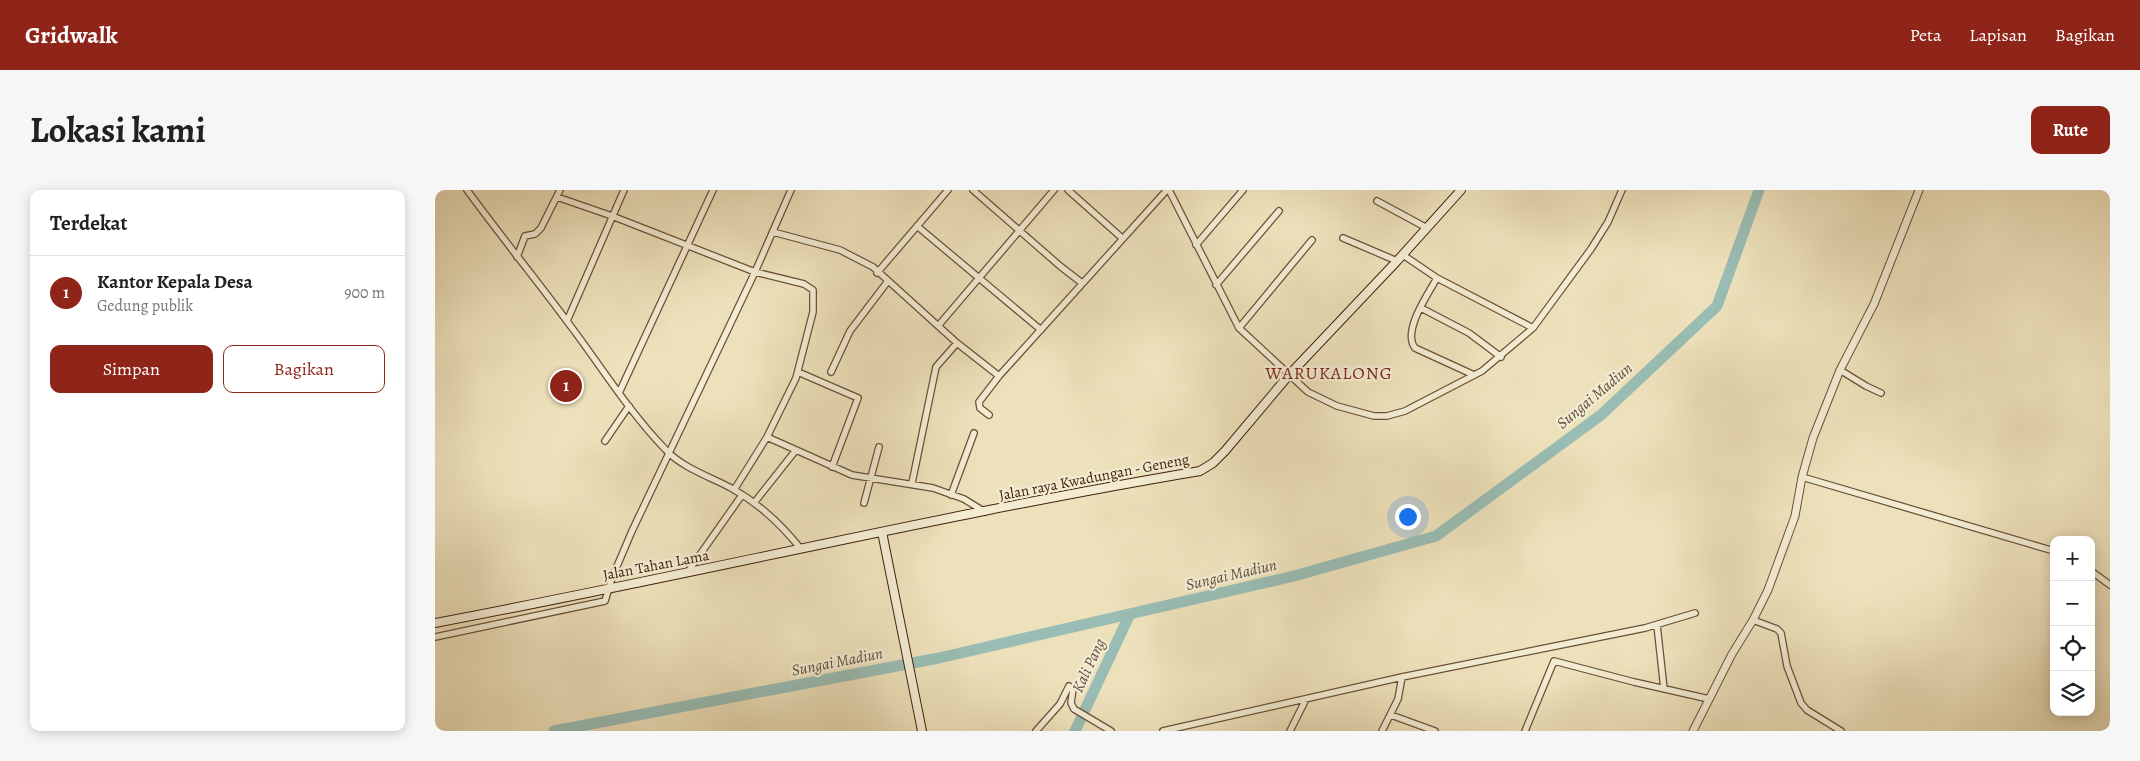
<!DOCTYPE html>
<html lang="id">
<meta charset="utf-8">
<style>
:root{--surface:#fff;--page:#f6f6f6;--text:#202124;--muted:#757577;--line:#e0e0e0;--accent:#8f2418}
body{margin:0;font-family:Alegreya,serif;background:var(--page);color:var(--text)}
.controls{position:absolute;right:15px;bottom:15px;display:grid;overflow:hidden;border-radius:10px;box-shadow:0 2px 12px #0003}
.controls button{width:45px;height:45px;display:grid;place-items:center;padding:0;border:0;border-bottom:1px solid var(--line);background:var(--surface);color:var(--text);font:25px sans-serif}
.you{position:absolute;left:972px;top:326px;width:18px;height:18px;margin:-12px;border:4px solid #fff;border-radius:50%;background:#1a73e8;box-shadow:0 0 0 8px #1a73e833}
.badge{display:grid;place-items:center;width:32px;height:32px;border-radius:50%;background:var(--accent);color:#fff;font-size:16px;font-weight:700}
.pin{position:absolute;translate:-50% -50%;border:2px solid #fff;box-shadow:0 1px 5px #0006}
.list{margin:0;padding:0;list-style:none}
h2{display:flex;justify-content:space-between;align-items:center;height:65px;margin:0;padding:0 20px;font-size:21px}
h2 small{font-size:16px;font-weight:400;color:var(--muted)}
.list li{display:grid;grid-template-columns:32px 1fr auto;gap:15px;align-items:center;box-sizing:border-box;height:75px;padding:0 20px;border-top:1px solid var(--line)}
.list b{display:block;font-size:19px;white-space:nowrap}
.list p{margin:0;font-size:16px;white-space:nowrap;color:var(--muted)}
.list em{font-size:16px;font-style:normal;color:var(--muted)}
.actions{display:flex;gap:10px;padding:15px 20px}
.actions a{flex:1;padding:11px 0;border:1px solid var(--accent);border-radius:10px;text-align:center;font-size:18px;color:var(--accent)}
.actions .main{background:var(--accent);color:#fff}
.icon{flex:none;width:28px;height:28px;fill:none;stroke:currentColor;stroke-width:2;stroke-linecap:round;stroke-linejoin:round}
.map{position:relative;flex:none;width:1675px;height:541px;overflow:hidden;border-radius:10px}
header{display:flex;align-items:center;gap:30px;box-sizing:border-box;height:70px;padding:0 25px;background:var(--accent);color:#fff}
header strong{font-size:24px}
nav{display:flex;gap:28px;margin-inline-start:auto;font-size:18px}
.intro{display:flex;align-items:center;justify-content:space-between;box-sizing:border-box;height:120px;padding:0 30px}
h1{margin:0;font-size:35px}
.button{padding:12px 22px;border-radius:10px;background:var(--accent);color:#fff;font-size:18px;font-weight:700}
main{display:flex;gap:30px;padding:0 30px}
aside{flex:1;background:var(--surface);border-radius:10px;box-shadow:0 2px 12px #0003}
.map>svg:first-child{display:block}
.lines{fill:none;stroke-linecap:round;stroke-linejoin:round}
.river{stroke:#99bdb4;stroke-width:11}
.minor-casing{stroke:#6b5038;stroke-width:8}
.tertiary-casing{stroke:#6b5038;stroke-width:9}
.secondary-casing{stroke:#40200c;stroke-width:10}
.minor{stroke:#f3ecd3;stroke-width:5.5}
.tertiary{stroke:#f3ecd3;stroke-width:7}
.secondary{stroke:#f3ecd3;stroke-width:8}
.labels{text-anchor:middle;stroke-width:4.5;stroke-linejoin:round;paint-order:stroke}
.street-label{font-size:15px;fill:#40200c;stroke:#f3ecd3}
.water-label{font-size:16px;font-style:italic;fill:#5b4f3e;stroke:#f3ecd3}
.quarter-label{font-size:18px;letter-spacing:1px;fill:#7a1f14;stroke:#f3ecd3}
</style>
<header>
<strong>Gridwalk</strong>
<nav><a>Peta</a><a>Lapisan</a><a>Bagikan</a></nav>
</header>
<div class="intro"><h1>Lokasi kami</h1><a class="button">Rute</a></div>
<main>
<aside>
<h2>Terdekat<small></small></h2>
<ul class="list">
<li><span class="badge">1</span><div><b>Kantor Kepala Desa</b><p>Gedung publik</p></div><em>900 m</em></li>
</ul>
<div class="actions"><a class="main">Simpan</a><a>Bagikan</a></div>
</aside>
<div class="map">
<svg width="1675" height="541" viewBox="0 0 1675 541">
<rect width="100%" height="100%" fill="#ede1bb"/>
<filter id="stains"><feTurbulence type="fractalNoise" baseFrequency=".004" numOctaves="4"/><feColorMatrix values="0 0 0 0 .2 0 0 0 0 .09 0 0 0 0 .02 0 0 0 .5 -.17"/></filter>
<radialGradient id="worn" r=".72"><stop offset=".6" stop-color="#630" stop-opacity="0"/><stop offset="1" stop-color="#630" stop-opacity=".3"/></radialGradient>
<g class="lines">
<!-- river -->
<path class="river" d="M119 541 504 468 859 386 1001 346 1166 225 1282 116 1324 0
M640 541 695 424"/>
<!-- minor casing -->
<g class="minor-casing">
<path id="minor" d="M32 0C67 48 105 94 140 142 169 181 196 224 230 259 247 278 276 287 298 299 326 315 346 334 366 359
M538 0 625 76 647 93
M633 0 687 48
M734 0 804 138 873 202 902 216 939 226H952L970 221 1047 181 1098 138 1156 59 1173 32 1187 0
M122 7 177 26 320 82 369 94 378 100V122L361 188 332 247 299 300
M942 11 992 38
M482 36 606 140
M338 42 405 60 438 77 522 153 564 186 730 2
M908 48 962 71
M761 55 808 0
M968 65 1002 88 1098 138
M82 67 90 46 100 44 106 38 125 0
M442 83 513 0
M1002 88C993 104 967 141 980 158L1039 185
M781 95 844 21
M986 118 1034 143 1066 167
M132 131 189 0
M503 136 619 0
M804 138 877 50
M1405 180 1431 196 1446 203
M363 182 423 208 397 277
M396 182 415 141 453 91
M184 203 278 0
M554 225 545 218 544 212 564 186
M332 247 417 285 498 298 529 309 550 322
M170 251 194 216
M1367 287 1619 361
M477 293 501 177 522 153
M516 305 539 243
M319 313 361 260
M429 313 444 257
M1656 381 1675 395
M252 383 307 305
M1318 430 1342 439 1346 443 1352 476 1366 513 1372 520 1406 541
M1222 435 1229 499
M0 447 170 411 177 388 197 341 320 82 356 0
M956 525 1000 541
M601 541 625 514 634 496 638 499 636 513 639 519 676 541
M728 541 967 487 1210 438 1260 423
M855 541 871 509
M947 541 963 509 967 487
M1090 541 1119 471 1199 492 1274 509"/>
</g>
<!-- tertiary casing -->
<g class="tertiary-casing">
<path id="tertiary" d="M1258 541 1297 464 1318 430 1333 400 1360 326 1367 287 1378 248 1405 180 1439 114 1484 0"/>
</g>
<!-- secondary casing -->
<g class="secondary-casing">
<path id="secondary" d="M447 342 487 541
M0 433C256 385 509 324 765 281L778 273 790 261 854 185 962 71 1026 0"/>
</g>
<!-- minor -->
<use href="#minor" class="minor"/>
<!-- tertiary -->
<use href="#tertiary" class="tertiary"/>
<!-- secondary -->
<use href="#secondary" class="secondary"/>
</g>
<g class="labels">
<!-- street labels -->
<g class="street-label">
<text transform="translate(659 287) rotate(-11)" y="5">Jalan raya Kwadungan - Geneng</text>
<text transform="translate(221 375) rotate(-11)" y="5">Jalan Tahan Lama</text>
</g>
<!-- water labels -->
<g class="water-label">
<text transform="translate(1159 205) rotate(-40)" y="6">Sungai Madiun</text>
<text transform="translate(796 384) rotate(-13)" y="6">Sungai Madiun</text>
<text transform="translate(402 471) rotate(-11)" y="6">Sungai Madiun</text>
<text transform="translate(653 475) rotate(-65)" y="6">Kali Pang</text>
</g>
<!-- quarter labels -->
<g class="quarter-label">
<text x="894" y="189">WARUKALONG</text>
</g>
</g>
<rect width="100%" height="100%" filter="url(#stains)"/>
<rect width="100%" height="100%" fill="url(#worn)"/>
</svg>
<div class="controls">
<button>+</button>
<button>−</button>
<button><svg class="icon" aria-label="locate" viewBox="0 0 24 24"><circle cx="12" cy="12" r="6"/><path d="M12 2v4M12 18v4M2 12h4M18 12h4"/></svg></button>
<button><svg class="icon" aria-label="layers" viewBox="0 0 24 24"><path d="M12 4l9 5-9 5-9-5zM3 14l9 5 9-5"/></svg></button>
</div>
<div class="you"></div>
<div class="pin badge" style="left:131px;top:196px">1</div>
</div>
</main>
